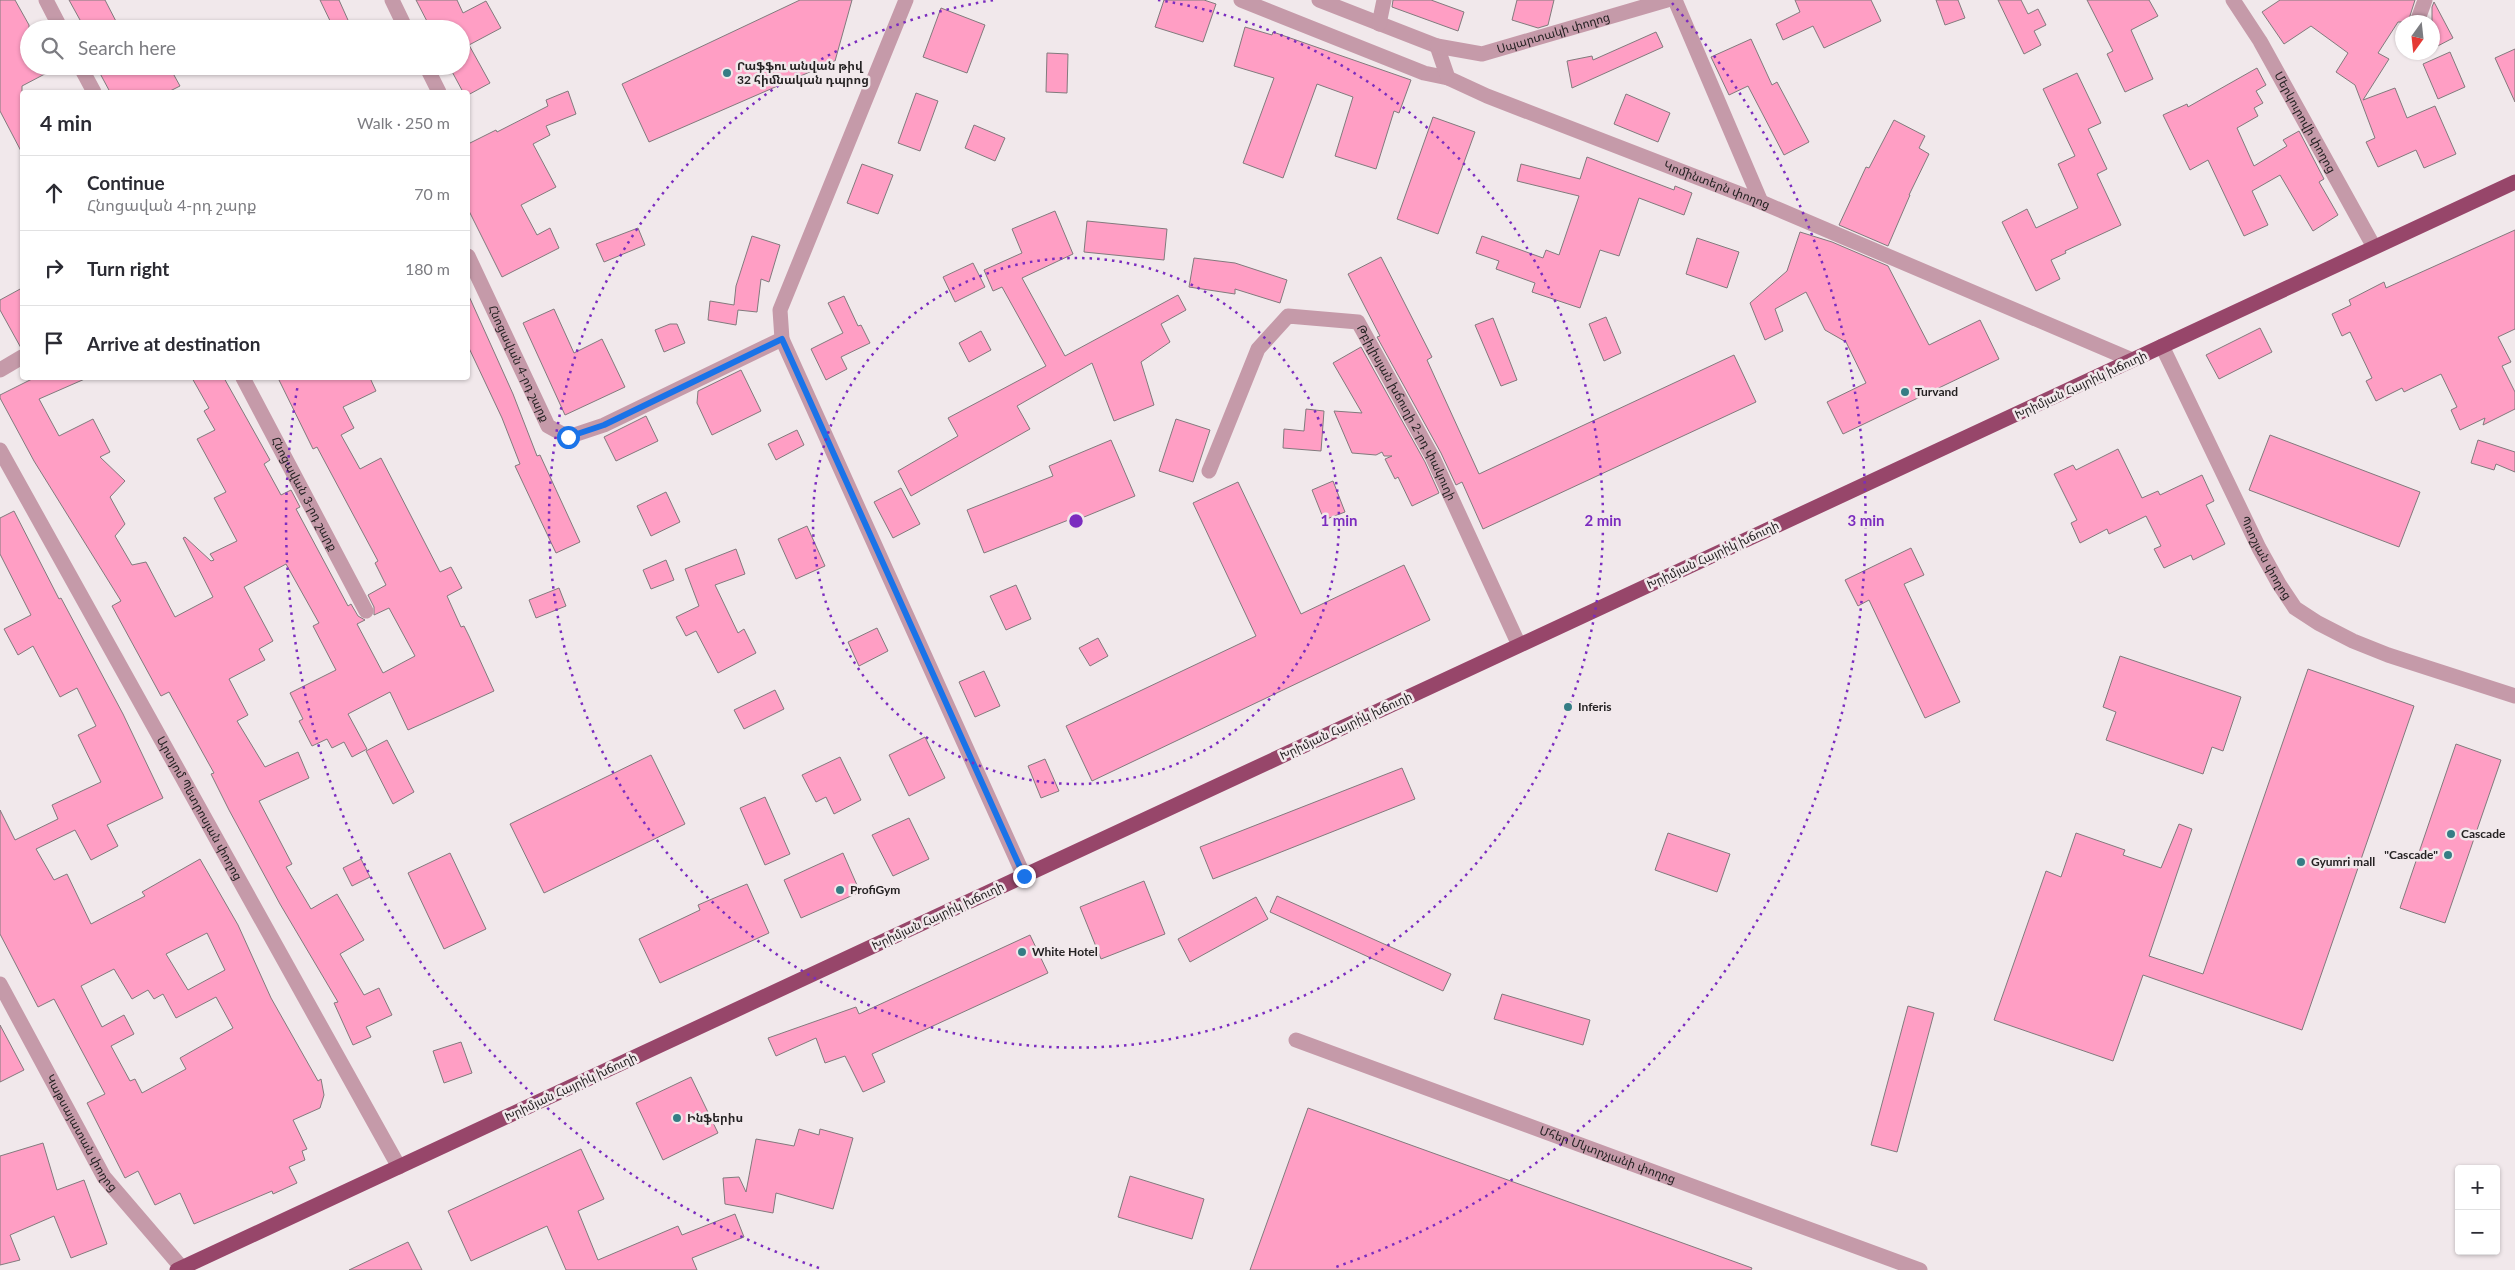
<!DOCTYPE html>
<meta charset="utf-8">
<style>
:root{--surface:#fff;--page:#f2f2f3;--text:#2b2b33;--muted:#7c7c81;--line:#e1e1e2}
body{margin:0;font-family:Lato,"Noto Sans Armenian",sans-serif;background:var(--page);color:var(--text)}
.controls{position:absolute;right:15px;bottom:15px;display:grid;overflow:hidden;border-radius:5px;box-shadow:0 1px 4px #0004}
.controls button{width:45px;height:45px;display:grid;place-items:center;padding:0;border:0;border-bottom:1px solid var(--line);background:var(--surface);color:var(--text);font:25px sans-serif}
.compass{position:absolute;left:2395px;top:15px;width:45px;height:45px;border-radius:50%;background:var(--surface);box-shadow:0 1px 4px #0004;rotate:195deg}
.stop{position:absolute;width:15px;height:15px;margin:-11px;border:4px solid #1a73e8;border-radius:50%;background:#fff}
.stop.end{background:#1a73e8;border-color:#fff;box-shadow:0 1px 5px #0008}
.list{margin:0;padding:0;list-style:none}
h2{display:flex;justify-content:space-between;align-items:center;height:65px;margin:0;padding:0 20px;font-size:21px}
h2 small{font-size:16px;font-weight:400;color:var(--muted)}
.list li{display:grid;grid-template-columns:32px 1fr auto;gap:15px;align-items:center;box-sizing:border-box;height:75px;padding:0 20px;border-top:1px solid var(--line)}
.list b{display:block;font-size:19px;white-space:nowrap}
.list p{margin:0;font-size:16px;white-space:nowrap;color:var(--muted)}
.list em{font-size:16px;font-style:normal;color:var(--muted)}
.icon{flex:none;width:28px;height:28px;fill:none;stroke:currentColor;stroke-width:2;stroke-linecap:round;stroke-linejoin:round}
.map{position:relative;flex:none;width:2515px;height:1270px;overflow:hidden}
.search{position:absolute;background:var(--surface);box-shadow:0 1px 4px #0004;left:20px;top:20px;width:450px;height:55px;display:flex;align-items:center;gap:12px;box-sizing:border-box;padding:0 18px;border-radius:28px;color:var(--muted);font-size:19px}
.panel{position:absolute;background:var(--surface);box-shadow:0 1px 4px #0004;left:20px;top:90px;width:450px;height:290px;border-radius:5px}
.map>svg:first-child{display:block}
.building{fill:#ff9ec4;stroke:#827a7d;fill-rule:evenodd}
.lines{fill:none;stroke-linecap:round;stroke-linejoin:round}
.minor{stroke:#c59aa9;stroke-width:15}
.trunk{stroke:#97466a;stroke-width:15}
.route{stroke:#1a73e8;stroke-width:6}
.ring{fill:none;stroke:#7b2cbf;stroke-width:2.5;stroke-dasharray:2.5 5}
.poi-dot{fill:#357d85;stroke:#f1e8eb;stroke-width:2}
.labels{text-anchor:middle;stroke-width:5;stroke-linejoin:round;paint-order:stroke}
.street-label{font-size:12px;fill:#252223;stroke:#f1e8eb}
.poi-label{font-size:12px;font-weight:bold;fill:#252223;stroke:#f1e8eb;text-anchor:start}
.centre{fill:#7b2cbf;stroke:#f1e8eb;stroke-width:2.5}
.ring-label{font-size:15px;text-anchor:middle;font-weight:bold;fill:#7b2cbf;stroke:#f1e8eb;stroke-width:5;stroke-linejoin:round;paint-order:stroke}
</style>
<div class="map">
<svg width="2515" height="1270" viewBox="0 0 2515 1270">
<rect width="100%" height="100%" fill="#f1e8eb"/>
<!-- building -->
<path class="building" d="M0 0H15L29 25V66H60L22 86V153L0 111Z
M69 0H105L120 29H85Z
M320 0H339L352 29H334Z
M416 0H457L463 13 486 1 501 28 469 45 490 83 468 95V92H463L449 66H461V29H431Z
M800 0H852L835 61 649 142 622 84Z
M1164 0H1204L1216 4 1203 42 1155 27Z
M1393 0H1431L1464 12 1458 31 1392 7Z
M1517 0H1554L1548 25 1538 28 1512 20Z
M1795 0H1871L1881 21 1824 48 1813 26 1783 40 1776 24 1800 12Z
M1936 0H1958L1965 18 1945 25Z
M1998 0H2021L2028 14 2038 9 2046 25 2034 31 2041 45 2024 54Z
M2087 0H2149L2158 16 2131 30 2153 79 2125 92 2107 54 2113 51Z
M2280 0H2415L2408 22H2398L2378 53 2389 59 2363 100 2395 88 2407 118 2435 106 2456 154 2424 168 2416 150 2378 167 2366 142 2375 138 2355 85 2336 72 2348 53 2311 26 2284 44 2262 12Z
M2434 2 2453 38 2432 49V7Z
M941 8 985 25 967 73 923 57Z
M1245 27 1272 35 1273 32 1411 80 1399 113 1394 111 1376 169 1335 156 1353 97 1317 84 1283 178 1243 163 1274 78 1234 66Z
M1656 32 1663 47 1572 88 1567 61 1592 56 1593 60Z
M1751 39 1772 85 1777 82 1809 142 1784 155 1748 86 1729 95 1711 57Z
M2515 49V102L2495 58Z
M2450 52 2465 87 2438 99 2423 64Z
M1047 53 1068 54 1067 93 1046 92Z
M96 66H169L180 86 168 92H110Z
M2257 68 2266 85 2256 91 2263 103 2254 108 2258 116 2237 128 2254 166 2287 146 2283 140 2299 131 2324 179 2319 182 2338 215 2313 231 2280 175 2252 191 2268 225 2244 236 2208 160 2190 170 2163 115 2187 104 2188 107Z
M2077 73 2101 123 2088 129 2107 169 2097 174 2121 225 2065 251 2066 253 2051 260 2060 279 2036 291 2002 222 2027 209 2036 228 2078 208 2058 164 2075 156 2043 89Z
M568 91 576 114 546 126 550 135 533 144 556 187 521 205 537 235 550 228 559 248 502 277 468 209V144L496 130 497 132 548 106 546 100Z
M916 93 938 101 920 151 898 143Z
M1626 94 1670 113 1658 142 1614 124Z
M1433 117 1475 132 1438 234 1397 219Z
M1894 120 1925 136 1919 148 1929 154 1909 195H1910L1888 246 1839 225 1866 167 1869 168Z
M974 125 1005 138 995 161 965 148Z
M1587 157 1674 190 1675 186 1692 193 1684 215 1639 198 1619 256 1600 250 1580 308 1532 292 1535 283 1496 269 1499 261 1476 253 1482 236 1543 258 1546 250 1559 255 1579 196 1517 181 1521 164 1580 179Z
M862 164 893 175 878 214 847 203Z
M1055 211 1073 254 1022 278 1065 356 1178 295 1186 310 1161 324 1170 342 1141 362 1154 405 1114 421 1092 363 1017 406 1030 429 911 496 898 471 958 436 948 418 1046 366 1002 287 993 291 984 270 1022 253 1012 229Z
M1087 221 1167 229 1164 260 1084 252Z
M638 228 645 245 604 262 596 244Z
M2515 230V329L2498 337 2511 362 2502 366 2515 392V409L2483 425 2485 418 2460 430 2451 410 2457 407 2441 374 2404 392 2402 388 2376 401 2366 381 2372 378 2350 332 2342 336 2332 314 2351 305 2349 300 2384 282 2386 288Z
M1800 232 1832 242 1888 266 1929 345 1980 320 1999 359 1843 434 1827 402 1866 383 1846 342 1825 330 1806 292 1775 309 1783 331 1765 340 1750 303 1787 271Z
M752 236 780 245 769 282 761 279 757 312 738 310 736 325 708 320 710 301 734 305 736 286Z
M1697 238 1739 252 1727 288 1686 274Z
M1381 257 1432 357 1427 360 1479 474 1734 355 1756 402 1483 529 1462 482 1456 485 1441 453 1377 337 1380 336 1348 274Z
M1194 258 1235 263 1287 280 1280 303 1235 289V294L1189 287Z
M973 263 985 287 955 302 943 277Z
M22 288V348H21L0 310V300Z
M468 294 513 394 537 456 540 455 580 542 556 553 515 466 520 464 502 418 468 346Z
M844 296 858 326 861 325 870 343 841 357 847 369 826 380 811 349 843 333 828 303Z
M554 309 574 353 602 339 625 387 565 415 523 323Z
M1606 317 1621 353 1604 361 1589 324Z
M1493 318 1517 380 1501 386 1475 325Z
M670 324H677L685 343 664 352 655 330Z
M2260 328 2272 352 2219 379 2206 355Z
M981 331 991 350 969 362 959 343Z
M1361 347 1425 462 1439 493 1412 506 1398 477 1395 479 1385 459 1392 456H1384L1382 452 1376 455 1352 453 1334 411 1362 413 1333 363Z
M741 370 761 411 712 435 697 403 698 391Z
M34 378H87L39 399 59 436 93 419 110 452 100 457 125 481 110 497 125 524 115 536 132 565 146 562 175 617 213 597 183 538 185 537 211 561 214 560 210 554 237 541 214 498 226 492 197 439 215 430 204 411 209 408 192 378H224L270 460 264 464 281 495 291 490 300 507 296 509 348 606 351 604 358 616 365 620 357 624 383 673 415 656 389 608 374 615V607L368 595 386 585 375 563 378 561 317 447 313 449 278 378H370L376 391 343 407 354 428 341 435 360 469 381 458 440 572 451 567 462 588 447 596 461 627 464 626 469 636 494 691 408 730 390 692 348 714 367 749 352 757 344 742 332 748 327 739 312 746 299 721 303 719 290 693 336 670 313 626 319 623 286 564 244 587 273 641 259 649 265 660 229 679 248 715 237 721 265 767 298 752 309 778 259 801 292 864 286 867 311 909 337 894 364 940 340 954 364 995 379 988 392 1015 366 1027 371 1037 353 1045 334 1003 338 1002 280 904 229 810 211 774 214 773 169 692 161 696 112 606 121 601 34 461 0 398V395Z
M1306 409 1324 411 1321 451 1283 448 1284 429 1304 431Z
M646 416 658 441 616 461 604 437Z
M1176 419 1210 430 1193 482 1159 471Z
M797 430 804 445 776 460 768 444Z
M2270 435 2420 492 2399 547 2249 490Z
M1111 440 1135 496 1072 522 1071 519 984 553 967 510 1053 476 1049 466Z
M2478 440 2515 452V472L2496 464 2494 470 2471 463Z
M2118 449 2142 498 2158 491 2160 495 2202 475 2214 501 2206 505 2225 544 2193 560 2191 555 2164 568 2154 549 2161 546 2146 516 2109 534 2107 529 2080 543 2071 523 2077 520 2054 474 2073 465 2076 470Z
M1333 481 1345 512 1324 520 1312 490Z
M1238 482 1301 614 1404 565 1430 620 1092 781 1066 726 1256 636 1193 503Z
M901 488 920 524 893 538 874 502Z
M666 492 680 522 651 536 637 506Z
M14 511 59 599 61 598 123 714 163 798 107 825 118 846 91 860 75 830 36 849 54 880 67 874 91 924 145 896 142 892 200 859 238 925 271 998 318 1081 321 1079 324 1095 320 1108 293 1120 307 1149 302 1151 305 1160 289 1167 297 1183 273 1194 272 1191 194 1224 180 1193 155 1205 138 1171 125 1178 87 1103 105 1094 54 999 38 1007 0 934V810L15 840 58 819 52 805 101 782 78 735 96 726 77 688 60 697 33 646 18 655 4 629 31 615 0 554V518ZM207 933 225 970 188 990 166 954ZM114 969 132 999 148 990 154 999 163 994 176 1018 216 997 233 1028 180 1058 186 1069 142 1093 135 1079 130 1081 111 1046 134 1034 124 1015 102 1027 81 986Z
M807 526 825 566 796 579 778 539Z
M1911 548 1924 575 1904 584 1960 702 1925 718 1869 600 1858 606 1845 580Z
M736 549 745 574 715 585 738 633 744 629 756 653 718 673 696 631 686 636 676 617 699 606 685 569Z
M666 560 674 580 651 589 643 570Z
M1016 585 1031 619 1006 630 990 596Z
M559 588 566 606 536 618 529 600Z
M877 628 888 651 859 666 848 642Z
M1098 638 1108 656 1090 666 1079 648Z
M2120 656 2241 697 2223 751 2212 747 2203 774 2106 740 2116 712 2103 707Z
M2308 669 2414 706 2302 1030 2143 975 2113 1061 1994 1020 2046 871 2061 877 2076 833 2125 850 2123 855 2161 868 2179 824 2192 829 2149 956 2203 974Z
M984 671 1000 706 975 717 959 682Z
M775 690 784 709 744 729 734 710Z
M925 737 945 778 909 796 889 755Z
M387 740 414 792 393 804 366 751Z
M2456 744 2501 760 2445 923 2400 908Z
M651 755 685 824 544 893 510 824Z
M840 757 861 800 834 814 826 797 816 802 802 775Z
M1045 759 1059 791 1041 798 1028 766Z
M1402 768 1415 799 1213 879 1200 847Z
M765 797 790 854 765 865 740 808Z
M909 818 929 859 893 876 872 835Z
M1668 833 1730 854 1717 892 1655 870Z
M450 853 486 929 444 949 408 873Z
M843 853 860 892 801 918 784 880Z
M361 859 370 877 352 886 343 868Z
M1144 881 1165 934 1101 959 1080 907Z
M747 884 769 933 660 983 639 939 700 910 698 905Z
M1277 896 1451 974 1443 991 1270 912Z
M1256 897 1268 919 1190 962 1178 939Z
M1030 935 1048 973 872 1054 885 1082 863 1092 845 1056 825 1063 816 1038 776 1056 768 1038 856 1007 859 1014Z
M1502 994 1590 1020 1583 1045 1494 1019Z
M1908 1006 1934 1013 1897 1152 1871 1145Z
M0 1025 24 1070 0 1082Z
M461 1042 472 1073 444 1083 433 1051Z
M691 1077 718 1133 663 1160 636 1103Z
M1308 1108 1752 1268 1751 1270H1250Z
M799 1129 819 1135 820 1129 853 1138 833 1209 776 1193 773 1213 725 1204 723 1178 739 1177 746 1192 756 1139 794 1146Z
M43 1143 57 1190 84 1180 107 1244 71 1258 54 1216 10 1235 20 1260 0 1265V1156Z
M581 1149 604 1199 578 1211 598 1260 678 1226 682 1235 735 1214 744 1237 692 1258 697 1270H566L547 1226 471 1261 448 1211Z
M1130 1176 1204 1199 1192 1239 1118 1217Z
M408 1242 422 1270H349Z"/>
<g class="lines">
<!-- minor -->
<g class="minor">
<path d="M46 0 61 29"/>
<path d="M392 0 406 29"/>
<path d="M906 0 780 310 782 339 1024 876"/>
<path d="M1241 0 1424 73 1448 78"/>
<path id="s1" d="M1319 0 1437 46 1448 78 1487 96 1761 202 2132 360"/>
<path d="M1675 0 1761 202"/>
<path id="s2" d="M2233 0 2260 41 2374 247"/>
<path d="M2417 22 2425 0"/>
<path d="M1379 24 1384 0"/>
<path id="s3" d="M1437 46 1482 54 1667 0"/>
<path d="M80 66 94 92"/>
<path d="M426 66 439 92"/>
<path id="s4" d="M468 256 548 426 568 437 604 425 782 339"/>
<path id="s5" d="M2162 346 2259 548 2279 584 2295 608 2318 623 2353 641 2388 655 2515 696"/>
<path d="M0 370 22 357"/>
<path id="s6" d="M243 378 366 611"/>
<path id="s7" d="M0 450 399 1167"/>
<path id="s8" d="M1209 471 1258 349 1288 316 1358 322 1433 458 1519 645"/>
<path id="s9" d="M0 984 104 1177 182 1268"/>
<path id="s10" d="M1296 1040 1920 1270"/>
</g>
<!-- trunk -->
<path class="trunk" d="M177 1270 2515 182"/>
</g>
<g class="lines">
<!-- route -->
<path class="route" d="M568 437 604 425 782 339 1024 876"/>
</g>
<!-- distance rings -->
<g class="ring">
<circle cx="1076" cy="521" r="263"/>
<path d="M1158 0A527 527 0 1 1 994 0"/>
<path d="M819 1268A790 790 0 0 1 298 384M1672 3A790 790 0 0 1 1333 1268"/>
</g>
<!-- markers -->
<g class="poi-dot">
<circle cx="727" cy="73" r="5"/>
<circle cx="1905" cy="392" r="5"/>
<circle cx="1568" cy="707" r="5"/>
<circle cx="2451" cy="834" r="5"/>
<circle cx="2448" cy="855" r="5"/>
<circle cx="2301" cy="862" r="5"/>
<circle cx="840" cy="890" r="5"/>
<circle cx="1022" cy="952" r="5"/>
<circle cx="677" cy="1118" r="5"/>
</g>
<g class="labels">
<!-- street labels -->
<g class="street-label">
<text dy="4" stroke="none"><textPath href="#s3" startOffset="120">Սպարտակի փողոց</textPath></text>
<text dy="4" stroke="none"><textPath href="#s2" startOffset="142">Մերկուրովի փողոց</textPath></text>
<text dy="4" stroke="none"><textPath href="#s1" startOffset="450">Կոմինտերն փողոց</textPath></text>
<text dy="4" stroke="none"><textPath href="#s4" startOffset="119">Հնոցավան 4-րդ շարք</textPath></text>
<text transform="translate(2081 385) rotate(-25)" y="4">Խրիմյան Հայրիկ խճուղի</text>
<text dy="4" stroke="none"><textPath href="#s8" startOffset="349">Թբիլիսյան խճուղի 2-րդ փակուղի</textPath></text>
<text dy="4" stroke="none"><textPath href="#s6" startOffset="131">Հնոցավան 3-րդ շարք</textPath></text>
<text transform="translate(1713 555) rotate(-25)" y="4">Խրիմյան Հայրիկ խճուղի</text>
<text dy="4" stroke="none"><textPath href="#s5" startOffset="236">Պռոշյան փողոց</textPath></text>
<text transform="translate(1346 726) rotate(-25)" y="4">Խրիմյան Հայրիկ խճուղի</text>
<text dy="4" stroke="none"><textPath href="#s7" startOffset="410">Արտյոմ Պետրոսյան փողոց</textPath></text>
<text transform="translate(938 916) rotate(-25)" y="4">Խրիմյան Հայրիկ խճուղի</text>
<text transform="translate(571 1087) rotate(-25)" y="4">Խրիմյան Հայրիկ խճուղի</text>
<text dy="4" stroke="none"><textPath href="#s9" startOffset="170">Կաթսայատան փողոց</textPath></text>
<text dy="4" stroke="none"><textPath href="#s10" startOffset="332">Մհեր Մկտրչյանի փողոց</textPath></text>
</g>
<!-- poi labels -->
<g class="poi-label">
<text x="737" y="70">Րաֆֆու անվան թիվ<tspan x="737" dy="14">32 հիմնական դպրոց</tspan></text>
<text x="1915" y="396">Turvand</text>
<text x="1578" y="711">Inferis</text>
<text x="2461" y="838">Cascade</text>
<text x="2438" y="859" text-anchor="end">"Cascade"</text>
<text x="2311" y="866">Gyumri mall</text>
<text x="850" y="894">ProfiGym</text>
<text x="1032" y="956">White Hotel</text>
<text x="687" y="1122">Ինֆերիս</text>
</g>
</g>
<circle cx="1076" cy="521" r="8" class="centre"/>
<g class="ring-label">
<text x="1339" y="526">1 min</text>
<text x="1603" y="526">2 min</text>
<text x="1866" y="526">3 min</text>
</g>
</svg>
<div class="controls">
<button>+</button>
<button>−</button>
</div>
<svg class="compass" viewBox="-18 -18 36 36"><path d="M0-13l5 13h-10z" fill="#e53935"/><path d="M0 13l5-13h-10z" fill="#7c7c81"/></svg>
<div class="stop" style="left:568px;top:437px"></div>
<div class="stop end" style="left:1024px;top:876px"></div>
<div class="search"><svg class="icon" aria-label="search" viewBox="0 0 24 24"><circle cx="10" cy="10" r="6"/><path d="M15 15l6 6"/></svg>Search here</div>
<section class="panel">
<h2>4 min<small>Walk · 250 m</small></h2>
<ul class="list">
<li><svg class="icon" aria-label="ahead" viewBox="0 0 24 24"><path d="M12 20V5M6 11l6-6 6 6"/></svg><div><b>Continue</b><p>Հնոցավան 4-րդ շարք</p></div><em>70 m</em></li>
<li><svg class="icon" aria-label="right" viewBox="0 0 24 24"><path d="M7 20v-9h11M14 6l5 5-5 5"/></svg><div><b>Turn right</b></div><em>180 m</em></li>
<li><svg class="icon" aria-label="arrive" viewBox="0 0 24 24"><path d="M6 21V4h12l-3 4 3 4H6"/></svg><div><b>Arrive at destination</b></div></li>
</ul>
</section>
</div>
